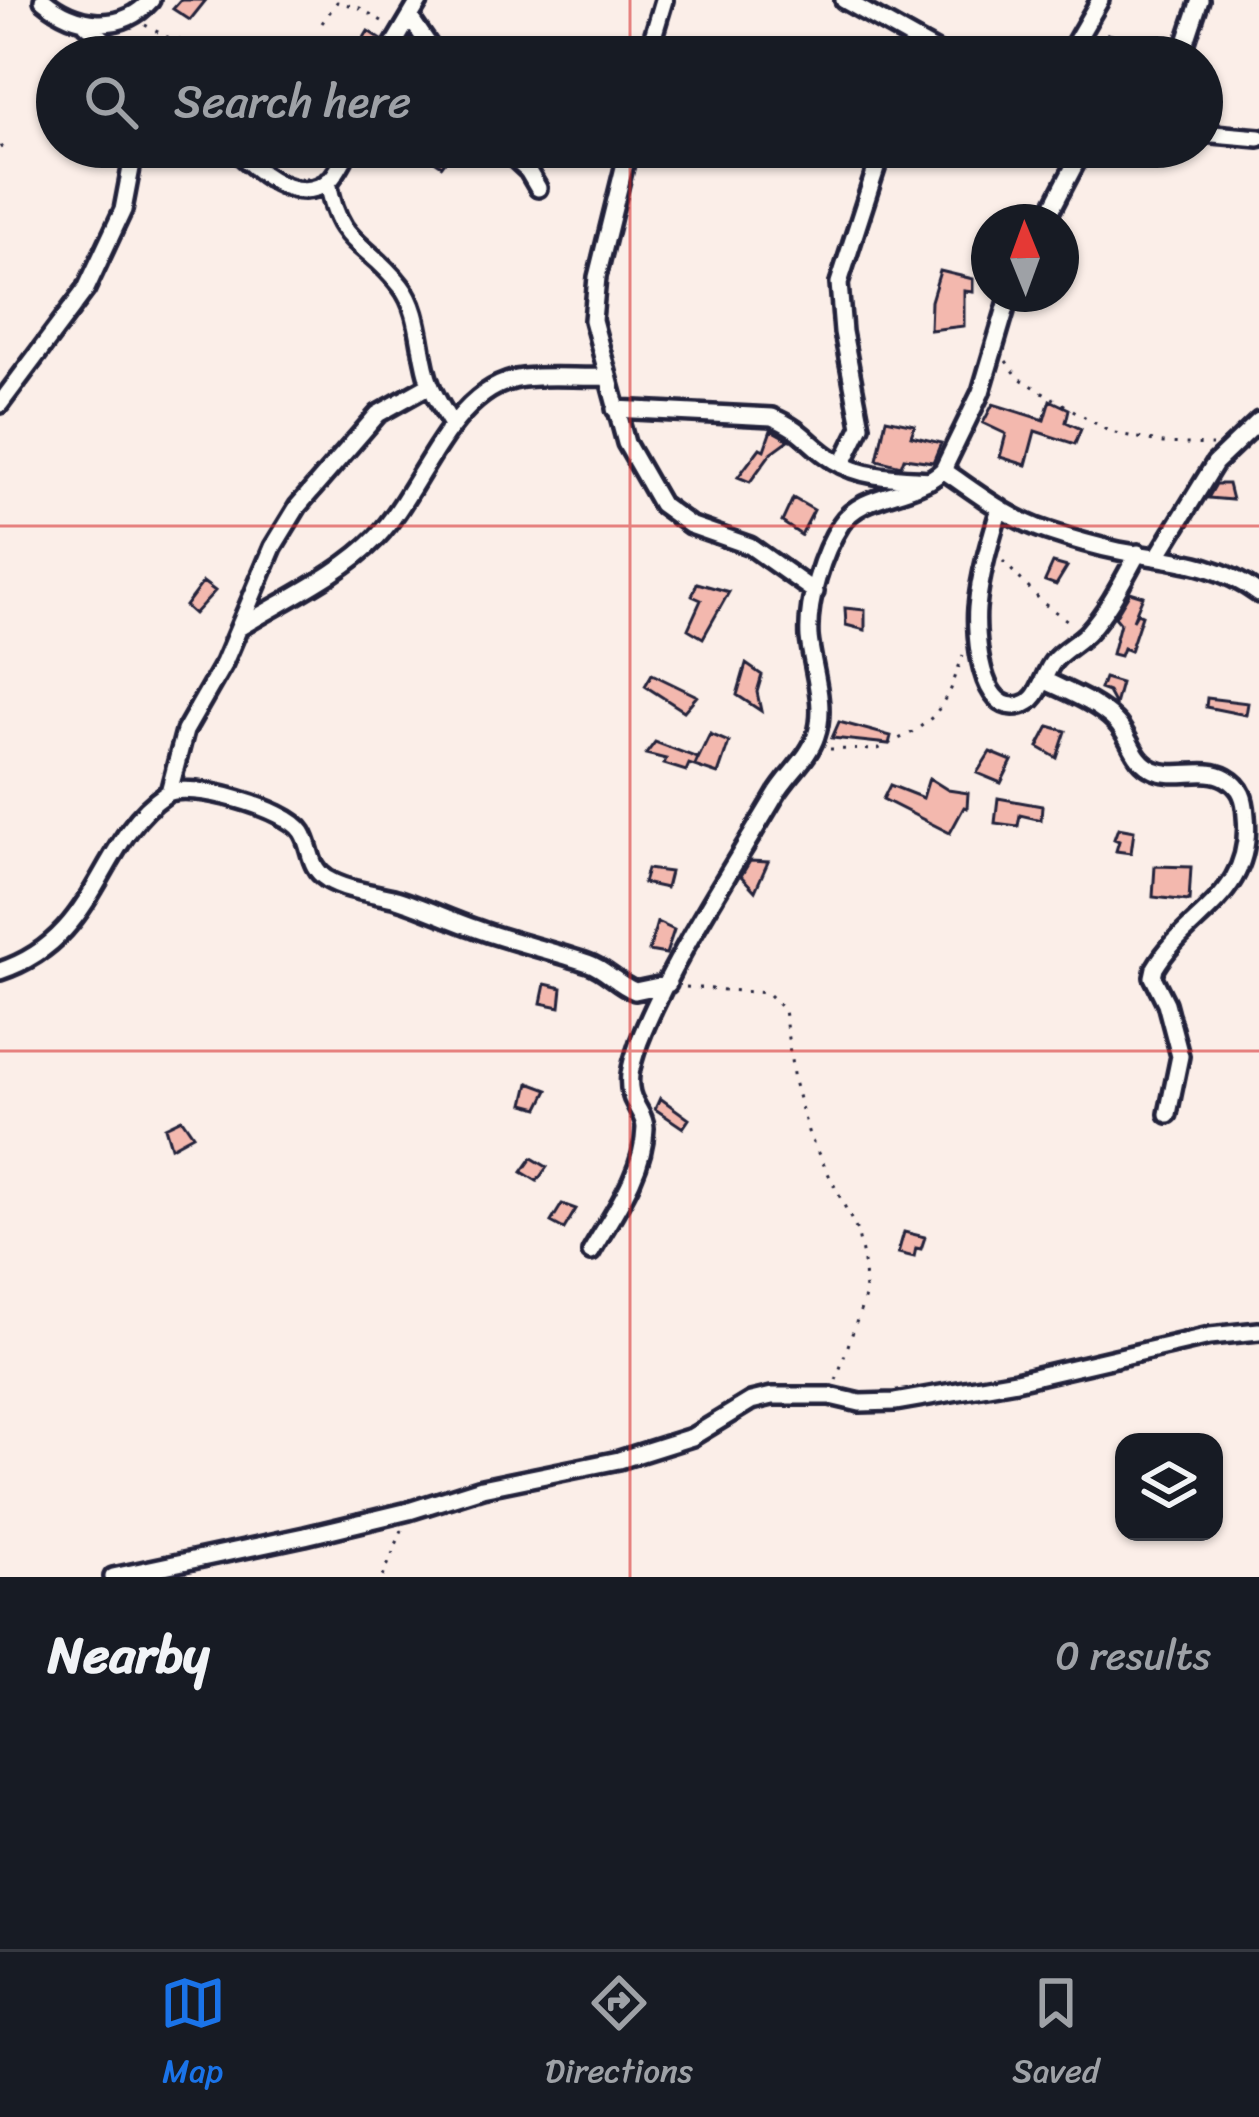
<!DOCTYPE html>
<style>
:root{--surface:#171b24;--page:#242831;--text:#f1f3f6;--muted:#9ea1a6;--line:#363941;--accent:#1a73e8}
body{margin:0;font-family:Sriracha,sans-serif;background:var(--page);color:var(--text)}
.controls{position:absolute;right:36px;bottom:36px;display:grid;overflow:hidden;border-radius:24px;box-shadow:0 3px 9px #0004}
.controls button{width:108px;height:108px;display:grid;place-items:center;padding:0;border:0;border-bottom:3px solid var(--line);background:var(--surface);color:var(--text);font:60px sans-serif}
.compass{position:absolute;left:971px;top:204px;width:108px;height:108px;border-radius:50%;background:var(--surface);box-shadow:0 3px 9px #0004;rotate:359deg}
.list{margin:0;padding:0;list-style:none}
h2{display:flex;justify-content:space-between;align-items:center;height:156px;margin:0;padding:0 48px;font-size:51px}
h2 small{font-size:39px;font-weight:400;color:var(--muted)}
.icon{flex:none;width:66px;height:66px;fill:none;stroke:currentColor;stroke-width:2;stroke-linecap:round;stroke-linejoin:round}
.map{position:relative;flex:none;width:1259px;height:1577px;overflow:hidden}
.search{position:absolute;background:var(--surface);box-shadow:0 3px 9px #0004;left:36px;right:36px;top:36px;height:132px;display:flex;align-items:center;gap:30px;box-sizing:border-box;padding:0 42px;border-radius:66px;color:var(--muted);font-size:45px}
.sheet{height:372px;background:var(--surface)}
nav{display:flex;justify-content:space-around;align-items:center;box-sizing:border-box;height:168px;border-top:3px solid var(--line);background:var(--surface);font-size:33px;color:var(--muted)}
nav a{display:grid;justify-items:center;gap:6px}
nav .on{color:var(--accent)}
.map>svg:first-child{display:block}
.building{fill:#f3b8ae;stroke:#22223b;stroke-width:3}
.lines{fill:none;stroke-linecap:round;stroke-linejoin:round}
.street-casing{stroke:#22223b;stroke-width:24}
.path{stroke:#22223b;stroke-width:3;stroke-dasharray:3 9;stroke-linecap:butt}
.street{stroke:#fdfcf7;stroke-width:15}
.grid{fill:none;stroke:#d62828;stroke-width:3;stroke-opacity:0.55}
</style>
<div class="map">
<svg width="1259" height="1577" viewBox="0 0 1259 1577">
<rect width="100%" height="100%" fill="#fbeee8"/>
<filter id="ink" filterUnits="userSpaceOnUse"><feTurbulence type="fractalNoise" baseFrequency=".00833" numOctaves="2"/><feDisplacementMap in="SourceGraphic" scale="24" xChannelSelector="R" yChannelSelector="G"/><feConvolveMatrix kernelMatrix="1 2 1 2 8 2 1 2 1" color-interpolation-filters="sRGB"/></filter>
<g filter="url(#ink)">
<!-- building -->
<path class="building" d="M181 0H206L190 20 173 9Z
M368 31 382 40 374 57 358 48Z
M1108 34 1147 45 1141 57 1120 51 1118 57H1110Z
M413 147H456L442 166Z
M940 271 973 279V292L964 291V326L930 330 931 301Z
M1050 400 1069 409 1066 422 1081 429 1075 444 1035 431 1026 465 1000 457 1006 434 983 423 993 404 1044 420Z
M886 419 915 425 911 436 941 443 933 462 904 458 901 466 877 460Z
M771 430 789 440 771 453 750 482 738 477 760 448 764 450Z
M1216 484H1228L1232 500 1208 498Z
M793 498 814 510 801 535 782 522Z
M1053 563 1067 567 1056 585 1045 581Z
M203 582 215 591 194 614 185 606Z
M697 583 729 592 703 638 688 629 701 600 692 596Z
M1130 592 1143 596 1133 620 1137 613 1142 615 1130 651 1123 648 1120 656 1112 654 1120 623 1115 617Z
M845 608 865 610V630L846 625Z
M746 664 762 675 757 692 761 711 737 695Z
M652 674 697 696 684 711 645 686Z
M1104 678 1121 683 1115 705 1108 692 1100 689Z
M1207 698 1248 703 1246 715 1206 707Z
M839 722 891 736 889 744 832 738Z
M1049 726 1066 731 1057 758 1038 747Z
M710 734 729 742 718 774 689 764 686 771 664 764 666 759 646 754 655 742 698 758 695 765Z
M990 752 1012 761 1001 783 977 773Z
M929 778 948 790 968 793 967 808 964 807 950 833 883 799 890 785 923 798Z
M998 798 1042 806 1041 820 1020 815 1018 826 995 823Z
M1118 828 1134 831 1131 853 1116 851 1119 841 1114 839Z
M750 861 768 862 755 891 741 876Z
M1155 866 1191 867 1189 901 1153 897Z
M647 869 670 872 666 888 643 883Z
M657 922 674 930 666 954 649 951Z
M545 984 562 988 560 1007 541 1003Z
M529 1083 548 1090 539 1108 524 1104Z
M660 1098 689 1119 683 1128 655 1109Z
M182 1119 193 1135 171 1147 165 1127Z
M532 1158 547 1167 537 1181 522 1172Z
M562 1204 576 1209 564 1229 551 1222Z
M904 1232 925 1237 921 1249 916 1248 914 1257 898 1253Z"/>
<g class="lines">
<!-- street casing -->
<g class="street-casing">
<path id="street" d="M43 0C75 27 121 34 151 0
M844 0 946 57
M411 19 437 57
M86 24 124 57
M386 57 420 0
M647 57 664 0
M1067 57 1100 0
M1181 57 1200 0
M1202 133 1259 138
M233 147C254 169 296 207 329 181 337 174 345 157 350 147
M502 147 528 171 538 188
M629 147 597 277 593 320 626 443 661 504 690 525 750 546 815 592
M328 181C339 248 366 240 401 286 422 313 418 352 430 384 435 398 445 412 452 425
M1045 222 1084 147
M0 404 86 289 123 210 135 147
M615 409 772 417C806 431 809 446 835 461 862 478 899 478 930 480
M842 465 861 426 843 332 839 283 883 147
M943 470C976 492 1009 519 1047 531 1071 539 1095 546 1119 551 1171 561 1215 561 1259 594
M1000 508C990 541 980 574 977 608 975 634 980 716 1021 705 1040 701 1042 676 1053 662 1062 650 1078 643 1088 632 1109 609 1123 580 1138 553
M1158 556 1215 463 1259 421
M239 628C284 600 340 575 377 537 422 490 451 387 523 378 550 375 579 378 606 377
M1044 680C1068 692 1096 702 1115 721 1131 736 1132 761 1154 770 1177 780 1205 766 1226 778 1242 787 1245 799 1246 816 1254 897 1187 913 1155 968L1153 977 1166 1003 1180 1056 1168 1114
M169 792 185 731 224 663 273 547 298 506 378 414 430 385
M0 971C100 938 96 841 166 794 188 780 288 809 302 832 312 848 308 867 327 879 347 891 374 893 397 899 423 907 448 919 474 928 511 942 550 950 588 963 606 969 617 984 635 991L668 984
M591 1252C612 1215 644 1173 645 1128 645 1118 639 1112 635 1103 624 1084 632 1062 639 1042 671 961 731 871 775 796 787 775 809 758 816 736 827 705 812 668 809 637 807 602 822 553 841 524 863 491 915 497 943 470L981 392 1010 294
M113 1577 305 1536 409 1511 482 1488 619 1460 692 1437 751 1401 772 1396H830L860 1403 895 1402 1016 1381 1210 1336 1259 1331"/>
</g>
<!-- path -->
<path class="path" d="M322 23 337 2 360 8 387 24
M145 25 167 37 247 57
M0 148 8 142
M1006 361 1019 378 1110 432 1163 443 1212 445
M1003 561 1043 603 1071 623
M830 749 876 750 915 731 935 715 951 689 963 655
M686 987 767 993 784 1010 794 1081 809 1135 857 1231 864 1261 865 1297 835 1383
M383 1577 402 1530"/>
<!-- street -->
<use href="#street" class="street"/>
</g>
</g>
<!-- grid -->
<path class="grid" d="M630 0V57M630 147V1577M0 526H1259M0 1051H1259"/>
</svg>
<div class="controls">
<button><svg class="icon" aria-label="layers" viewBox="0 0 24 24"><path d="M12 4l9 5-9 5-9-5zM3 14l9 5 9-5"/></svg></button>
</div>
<svg class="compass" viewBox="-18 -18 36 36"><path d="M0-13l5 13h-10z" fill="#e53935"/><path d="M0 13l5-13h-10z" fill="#9ea1a6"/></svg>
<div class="search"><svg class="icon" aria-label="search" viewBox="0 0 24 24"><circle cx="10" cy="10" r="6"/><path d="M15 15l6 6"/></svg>Search here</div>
</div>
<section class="sheet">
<h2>Nearby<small>0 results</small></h2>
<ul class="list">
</ul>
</section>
<nav>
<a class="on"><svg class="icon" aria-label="map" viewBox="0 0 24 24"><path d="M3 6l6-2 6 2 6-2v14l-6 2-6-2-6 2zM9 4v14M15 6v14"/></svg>Map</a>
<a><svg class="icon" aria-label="directions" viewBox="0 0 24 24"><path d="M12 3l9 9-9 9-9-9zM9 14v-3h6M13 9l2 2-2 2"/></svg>Directions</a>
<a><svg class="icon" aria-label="saved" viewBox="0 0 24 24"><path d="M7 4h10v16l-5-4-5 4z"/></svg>Saved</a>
</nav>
